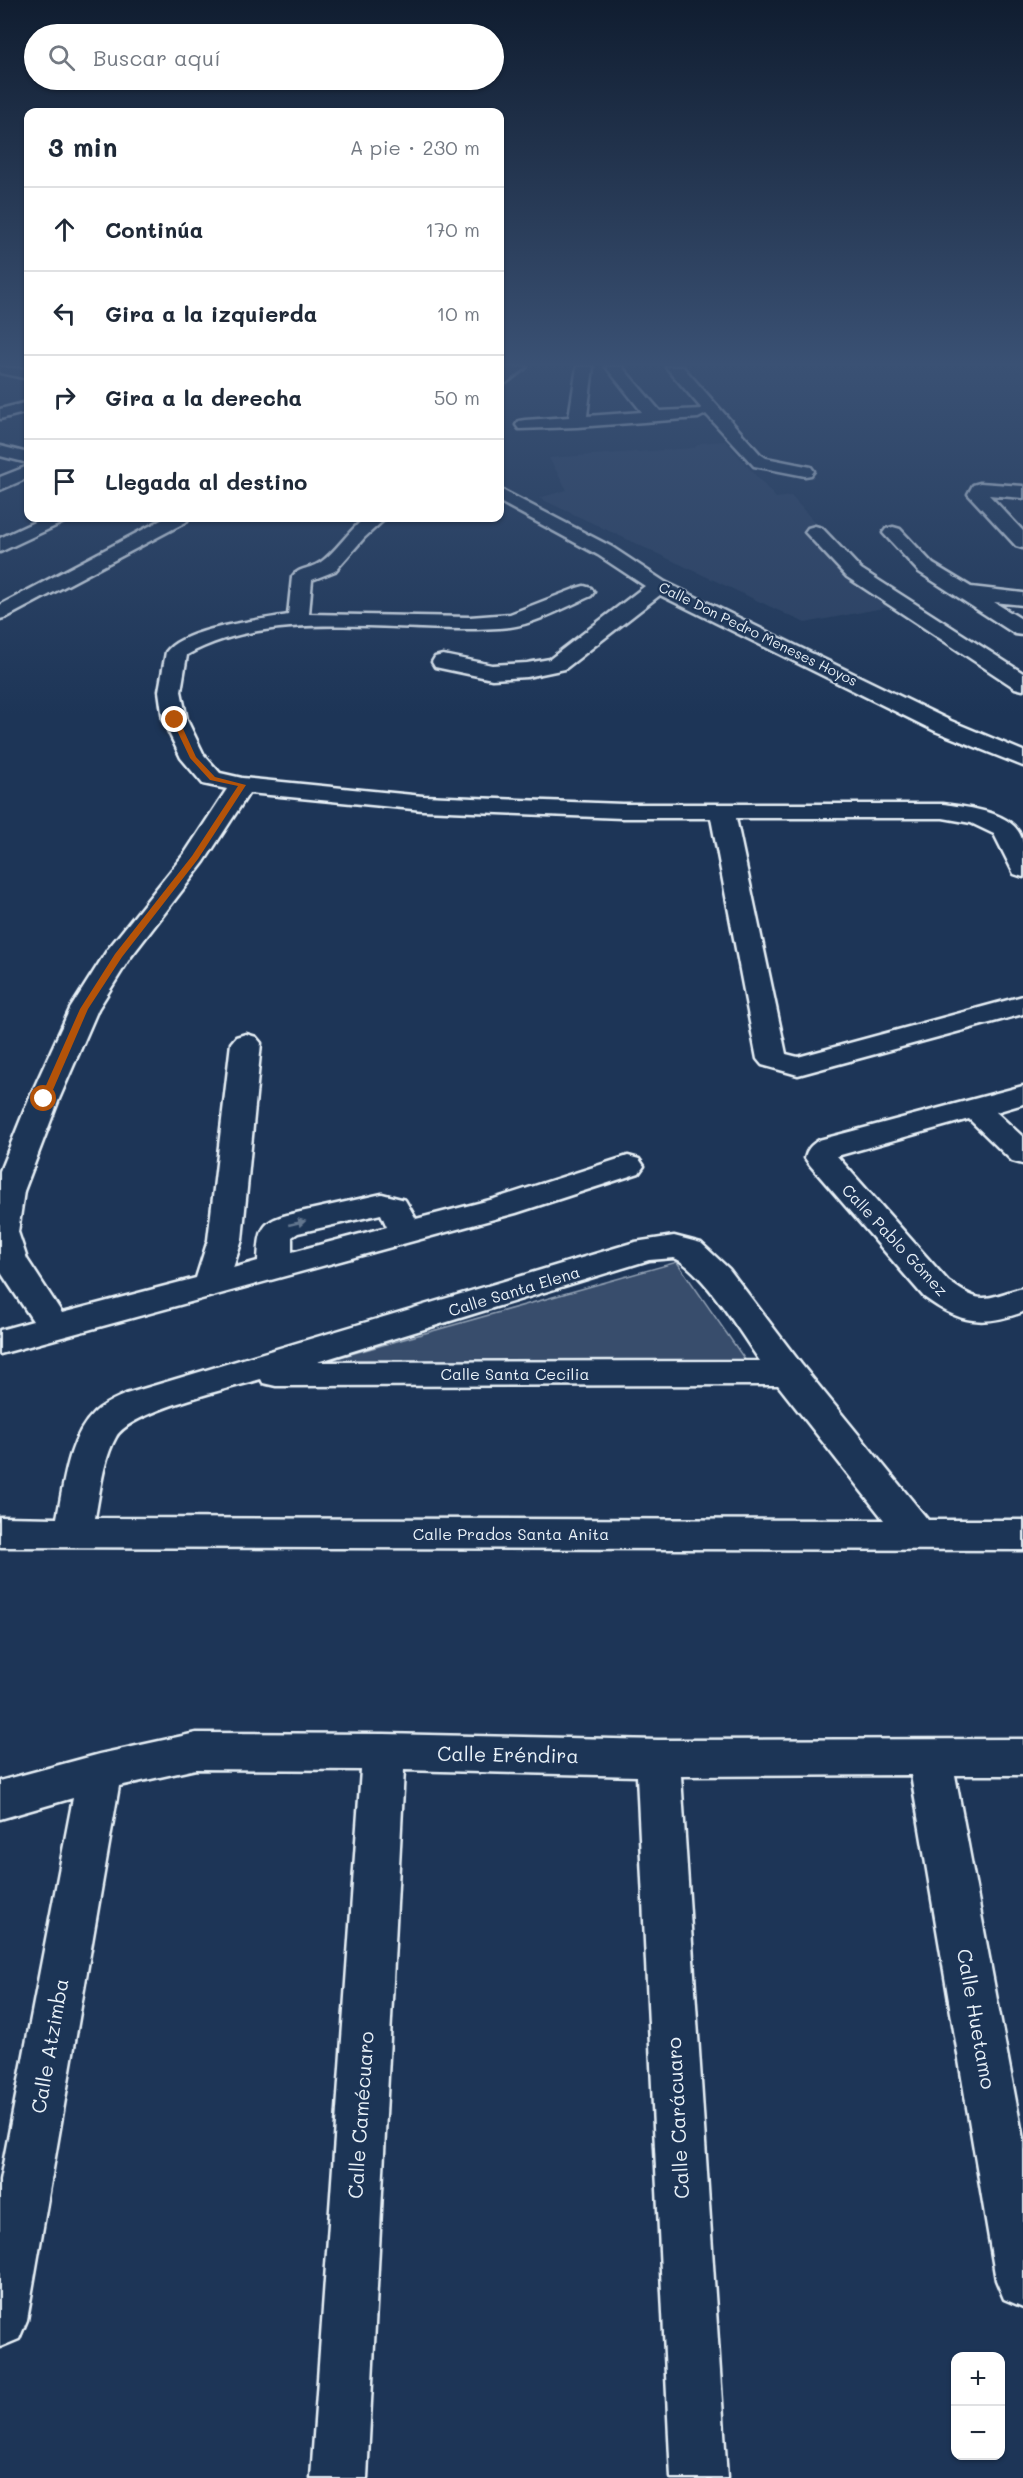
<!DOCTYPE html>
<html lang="es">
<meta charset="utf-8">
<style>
:root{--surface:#fff;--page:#f2f2f3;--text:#1f2937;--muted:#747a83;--line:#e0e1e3}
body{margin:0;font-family:Mali,sans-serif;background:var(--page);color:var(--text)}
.controls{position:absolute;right:18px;bottom:18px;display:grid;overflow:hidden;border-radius:12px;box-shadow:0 2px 4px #0004}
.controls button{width:54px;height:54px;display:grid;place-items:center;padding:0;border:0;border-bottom:2px solid var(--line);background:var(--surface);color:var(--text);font:30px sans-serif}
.stop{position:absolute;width:18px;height:18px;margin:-14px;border:4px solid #b45309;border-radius:50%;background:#fff}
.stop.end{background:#b45309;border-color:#fff;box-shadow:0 2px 6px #0008}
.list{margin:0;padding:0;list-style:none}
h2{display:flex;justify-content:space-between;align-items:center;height:78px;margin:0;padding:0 24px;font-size:26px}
h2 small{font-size:20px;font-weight:400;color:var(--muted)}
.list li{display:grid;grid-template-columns:39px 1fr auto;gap:18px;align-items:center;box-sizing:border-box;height:84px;padding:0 24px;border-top:2px solid var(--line)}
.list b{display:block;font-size:22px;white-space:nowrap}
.list em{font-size:20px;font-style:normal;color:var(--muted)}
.icon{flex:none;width:33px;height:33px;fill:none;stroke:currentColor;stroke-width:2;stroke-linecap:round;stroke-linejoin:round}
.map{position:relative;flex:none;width:1023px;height:2478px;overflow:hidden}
.search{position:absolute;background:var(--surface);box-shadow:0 2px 4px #0004;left:24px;top:24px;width:480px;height:66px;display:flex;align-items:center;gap:15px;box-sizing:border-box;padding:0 21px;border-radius:33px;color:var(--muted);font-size:22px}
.panel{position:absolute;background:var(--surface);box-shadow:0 2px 4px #0004;left:24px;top:108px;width:480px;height:414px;border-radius:12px}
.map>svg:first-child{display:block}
.built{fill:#2a4162}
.green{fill:#374d6c;stroke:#909fb2;stroke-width:1.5}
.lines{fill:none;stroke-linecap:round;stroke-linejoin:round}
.minor-casing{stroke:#e8f1f8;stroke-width:5}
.minor{fill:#1d3557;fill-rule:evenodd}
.oneway{fill:#64778f}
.route{fill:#b45309}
.labels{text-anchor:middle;stroke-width:4.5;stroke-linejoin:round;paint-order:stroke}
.far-street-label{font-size:14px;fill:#e8f1f8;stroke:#1d3557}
.street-label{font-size:16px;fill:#e8f1f8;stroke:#1d3557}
.near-street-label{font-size:20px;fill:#e8f1f8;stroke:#1d3557}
</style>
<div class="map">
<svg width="1023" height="2478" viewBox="0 0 1023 2478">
<rect width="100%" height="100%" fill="#1d3557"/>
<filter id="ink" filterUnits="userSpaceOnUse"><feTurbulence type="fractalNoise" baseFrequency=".0167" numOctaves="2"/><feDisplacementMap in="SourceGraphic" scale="12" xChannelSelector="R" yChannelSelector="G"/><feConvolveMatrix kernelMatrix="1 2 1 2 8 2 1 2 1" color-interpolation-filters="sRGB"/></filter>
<g filter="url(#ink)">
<!-- built -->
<path class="built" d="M725 441 776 498 791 496 861 573 909 603 805 623 539 498 567 490 549 458 694 448 701 443Z"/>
<!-- green -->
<path class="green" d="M677 1262 748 1364 319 1363Z"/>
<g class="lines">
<!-- minor casing -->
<g class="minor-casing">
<path id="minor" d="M0 367 28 369V379L0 373Z
M509 367H527L506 383 500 385V373Z
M577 367H593L587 416 642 412 606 367H622L660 411 702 409 666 367H683L760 454 766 458 811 467 814 471 811 475 805 476 754 466 706 414 698 418 577 427 519 429 516 425 519 421 525 420 569 417Z
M28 402V412L0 419V409Z
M0 446 28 453V463L0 456Z
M28 466V478L0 490V477Z
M980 483 1023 486V498L989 495 1023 531V548L1016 546 968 494 973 485Z
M500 489 612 547 665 582 951 721 1023 751V766L935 731 660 595 565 669 527 677 492 679 435 667 432 662 435 657 443 655 492 665 527 663 550 659 645 586 598 555 500 502Z
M43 518H67L64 522 0 552V538Z
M165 518H189L186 522 7 617 0 619V605Z
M365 518H386L364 538 335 571 312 580 309 614 470 617 510 614 577 588 584 586 591 588 594 592 591 596C568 606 535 624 510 627 410 637 277 604 187 655L181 691 187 720 204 755 220 773 242 778 423 796 622 804H943C969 808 1017 811 1023 843 1023 854 1023 866 1023 877L1014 874 994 834 971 823 943 818H736L786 1054 798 1057 1023 996V1014L798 1075 762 1065 757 1059 711 818H622L423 810 249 793 204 862 130 958 98 1009 59 1099 24 1191 18 1232 27 1259 62 1313 196 1278 208 1240 231 1043 236 1037 246 1034 256 1037 261 1043 242 1240 233 1268 258 1261C260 1235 258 1222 287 1215L382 1194 405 1200 416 1219 494 1199 628 1156 639 1159 644 1166 639 1173 516 1213 0 1354V1330L33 1321 0 1271V1171L29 1099 70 1009 108 949 185 853 227 789 203 784 181 758 163 720 159 691 166 652C183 628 259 620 288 615L292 577C299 567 312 569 321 562 336 552 349 530 365 518ZM381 1214 387 1227 292 1252V1237L298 1233Z
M815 526 822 528 861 569 1023 673V690L1015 688 847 577 805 532 808 528Z
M893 527 900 529 933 564 971 587 1023 593V605L994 602 1023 620V635L1015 634 919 572 883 533 886 529Z
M1023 1086V1104L996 1112 1023 1137V1164L1012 1161 969 1119 837 1156 948 1281C984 1307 984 1298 1023 1288V1312C982 1327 959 1323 924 1297L810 1165 805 1158C807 1149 811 1145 819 1140Z
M674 1236 701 1243 729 1269 801 1364 928 1520H1023V1550L0 1547V1517L57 1518C64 1484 68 1438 94 1413 103 1404 115 1399 126 1394L635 1242ZM674 1258C701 1268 742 1335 760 1361L317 1362 649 1260ZM261 1379 263 1383 276 1386 778 1385 884 1520 95 1518C100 1492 103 1460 116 1437 130 1411 231 1388 261 1379Z
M196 1733 384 1734 658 1740 1023 1739V1775H955L1023 2139V2307L1004 2299 996 2280 911 1775 681 1776 727 2478H671L637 1776 404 1770 367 2478H311L361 1770 196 1769 119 1786 27 2320 19 2339 0 2347V2180L73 1798 0 1819V1781L100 1754Z"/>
</g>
<!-- minor -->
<use href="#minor" class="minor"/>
</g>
<!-- one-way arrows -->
<defs><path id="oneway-solid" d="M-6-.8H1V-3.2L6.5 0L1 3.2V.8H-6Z" transform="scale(1.5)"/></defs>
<use class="oneway" href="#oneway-solid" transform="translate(297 1223) rotate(-13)"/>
</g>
<!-- sky -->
<linearGradient id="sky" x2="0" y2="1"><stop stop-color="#101d30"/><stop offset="0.51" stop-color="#3a5174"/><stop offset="1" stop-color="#3a5174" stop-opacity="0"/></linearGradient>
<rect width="1023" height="714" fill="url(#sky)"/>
<!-- route -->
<path class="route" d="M175 718 179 720 196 757 215 777 246 785 198 859 122 957 88 1009 49 1099 41 1101 40 1099 80 1009 115 954 192 856 238 786 210 780 190 758 172 720Z"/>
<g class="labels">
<!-- far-street labels -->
<g class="far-street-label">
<text transform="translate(758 634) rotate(26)" y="5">Calle Don Pedro Meneses Hoyos</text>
</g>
<!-- street labels -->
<g class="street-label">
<text transform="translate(895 1240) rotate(47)" y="6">Calle Pablo Gómez</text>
<text transform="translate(514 1291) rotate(-17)" y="6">Calle Santa Elena</text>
<text x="515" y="1380">Calle Santa Cecilia</text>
<text x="511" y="1540">Calle Prados Santa Anita</text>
</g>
<!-- near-street labels -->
<g class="near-street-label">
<text transform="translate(508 1755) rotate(1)" y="7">Calle Eréndira</text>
<text transform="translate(976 2019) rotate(80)" y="7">Calle Huetamo</text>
<text transform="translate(50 2046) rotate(-80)" y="7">Calle Atzimba</text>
<text transform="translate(361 2115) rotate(-86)" y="7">Calle Camécuaro</text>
<text transform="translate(678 2118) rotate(-93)" y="7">Calle Carácuaro</text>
</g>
</g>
</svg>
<div class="controls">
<button>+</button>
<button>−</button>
</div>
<div class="stop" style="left:44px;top:1099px"></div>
<div class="stop end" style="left:175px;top:720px"></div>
<div class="search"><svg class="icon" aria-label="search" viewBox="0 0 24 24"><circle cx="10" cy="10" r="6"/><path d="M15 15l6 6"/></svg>Buscar aquí</div>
<section class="panel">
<h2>3 min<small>A pie · 230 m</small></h2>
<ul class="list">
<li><svg class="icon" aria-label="ahead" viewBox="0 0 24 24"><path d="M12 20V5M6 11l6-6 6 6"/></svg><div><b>Continúa</b></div><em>170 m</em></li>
<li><svg class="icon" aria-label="left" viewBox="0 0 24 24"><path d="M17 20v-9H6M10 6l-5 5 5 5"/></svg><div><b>Gira a la izquierda</b></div><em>10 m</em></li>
<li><svg class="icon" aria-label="right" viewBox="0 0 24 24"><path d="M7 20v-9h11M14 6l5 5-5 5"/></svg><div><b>Gira a la derecha</b></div><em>50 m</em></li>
<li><svg class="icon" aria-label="arrive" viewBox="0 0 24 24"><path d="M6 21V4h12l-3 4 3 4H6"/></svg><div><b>Llegada al destino</b></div></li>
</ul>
</section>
</div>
